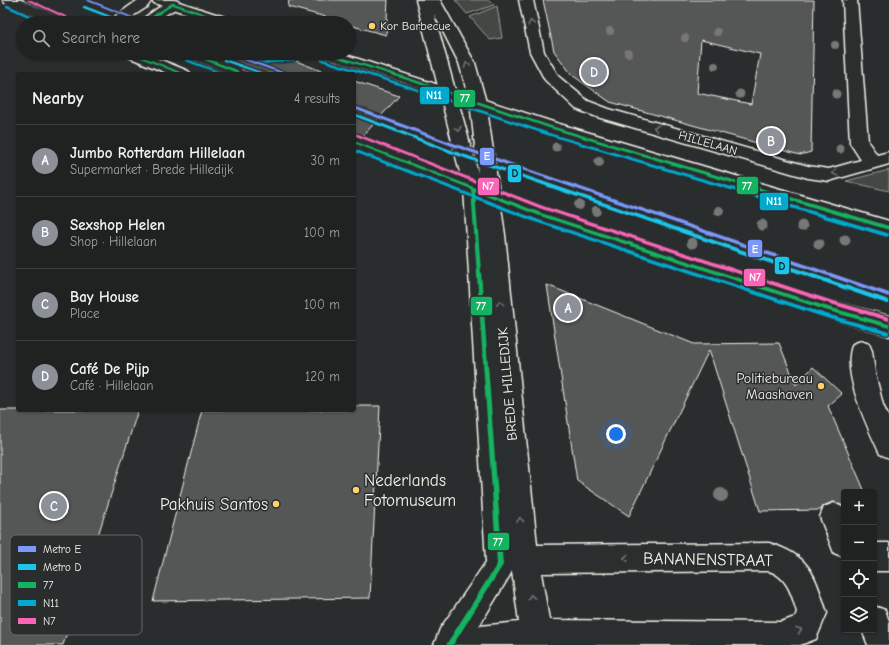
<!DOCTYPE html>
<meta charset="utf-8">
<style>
:root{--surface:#202222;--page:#2d2f2f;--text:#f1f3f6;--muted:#a2a4a5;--line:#3d3f40;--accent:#8c9099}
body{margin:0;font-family:"Comic Neue",sans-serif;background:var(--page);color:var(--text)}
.controls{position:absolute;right:12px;bottom:12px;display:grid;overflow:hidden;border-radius:4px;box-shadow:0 1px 3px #0004}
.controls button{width:36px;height:36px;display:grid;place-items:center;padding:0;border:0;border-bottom:1px solid var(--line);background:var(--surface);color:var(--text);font:20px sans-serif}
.you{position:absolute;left:616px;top:434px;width:14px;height:14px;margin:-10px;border:3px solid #fff;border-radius:50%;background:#1a73e8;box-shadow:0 0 0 6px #1a73e833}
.badge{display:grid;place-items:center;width:26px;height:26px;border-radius:50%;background:var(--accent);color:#fff;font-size:13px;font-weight:700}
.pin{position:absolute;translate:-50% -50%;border:2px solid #fff;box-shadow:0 1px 4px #0006}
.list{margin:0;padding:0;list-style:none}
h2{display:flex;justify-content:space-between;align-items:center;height:52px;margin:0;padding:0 16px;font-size:17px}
h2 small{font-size:13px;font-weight:400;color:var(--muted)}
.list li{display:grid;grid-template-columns:26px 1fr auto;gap:12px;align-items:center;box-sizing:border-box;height:72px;padding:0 16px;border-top:1px solid var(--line)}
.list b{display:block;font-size:15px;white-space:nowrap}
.list p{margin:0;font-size:13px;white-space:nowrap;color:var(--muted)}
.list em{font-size:13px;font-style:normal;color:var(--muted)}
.icon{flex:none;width:22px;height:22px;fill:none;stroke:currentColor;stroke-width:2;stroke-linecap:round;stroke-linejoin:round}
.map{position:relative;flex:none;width:889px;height:645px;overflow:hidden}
.search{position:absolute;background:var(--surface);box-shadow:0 1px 3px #0004;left:16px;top:16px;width:340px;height:44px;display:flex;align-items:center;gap:10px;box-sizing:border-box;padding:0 14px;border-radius:22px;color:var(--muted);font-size:15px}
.panel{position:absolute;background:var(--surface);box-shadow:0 1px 3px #0004;left:16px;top:72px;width:340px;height:340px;border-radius:4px}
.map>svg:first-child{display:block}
.green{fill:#444645;stroke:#9c9c96}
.building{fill:#555756;stroke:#f4f1e8;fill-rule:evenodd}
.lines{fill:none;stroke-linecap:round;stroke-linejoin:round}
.minor-casing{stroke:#f4f1e8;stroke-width:3}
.major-casing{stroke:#f4f1e8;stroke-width:3}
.minor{fill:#2a2d2e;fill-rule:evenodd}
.major{fill:#2a2d2e;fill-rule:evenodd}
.bus-1-casing{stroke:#2a2d2e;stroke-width:3}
.bus-2-casing{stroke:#2a2d2e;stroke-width:3}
.bus-3-casing{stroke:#2a2d2e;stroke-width:3}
.bus-1{fill:#13b361;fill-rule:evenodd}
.bus-2{fill:#00a9ce;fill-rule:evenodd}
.bus-3{fill:#fa66b7;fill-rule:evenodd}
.metro-1-casing{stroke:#2a2d2e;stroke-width:3}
.metro-2-casing{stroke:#2a2d2e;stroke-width:3}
.metro-1{fill:#7b98fa;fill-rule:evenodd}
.metro-2{fill:#1bc5e9;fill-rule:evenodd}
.tree{fill:#777875}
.oneway{stroke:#71726f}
.poi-dot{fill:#ffd166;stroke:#2a2d2e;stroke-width:1.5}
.labels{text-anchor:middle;stroke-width:3;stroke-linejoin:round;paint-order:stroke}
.far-poi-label{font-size:12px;fill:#f4f1e8;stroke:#2a2d2e;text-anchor:start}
.far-street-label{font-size:12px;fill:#f4f1e8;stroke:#2a2d2e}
.poi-label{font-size:14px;fill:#f4f1e8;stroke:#2a2d2e;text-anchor:end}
.street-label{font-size:14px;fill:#f4f1e8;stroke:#2a2d2e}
.near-poi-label{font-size:17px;fill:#f4f1e8;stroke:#2a2d2e;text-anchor:start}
.near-street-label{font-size:17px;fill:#f4f1e8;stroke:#2a2d2e}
.key{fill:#2a2d2e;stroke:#676866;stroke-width:1}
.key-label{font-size:11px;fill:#f4f1e8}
.line-badge{stroke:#2a2d2e;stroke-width:1.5}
.badge-label{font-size:11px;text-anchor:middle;font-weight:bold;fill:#fff}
.pale-badge-label{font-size:11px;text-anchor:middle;font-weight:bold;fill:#111}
</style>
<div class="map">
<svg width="889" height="645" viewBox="0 0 889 645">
<rect width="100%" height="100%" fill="#2a2d2e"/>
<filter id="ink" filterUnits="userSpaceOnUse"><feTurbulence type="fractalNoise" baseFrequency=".025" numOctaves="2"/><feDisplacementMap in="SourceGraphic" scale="8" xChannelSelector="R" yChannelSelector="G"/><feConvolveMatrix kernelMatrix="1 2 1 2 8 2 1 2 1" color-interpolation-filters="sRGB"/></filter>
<g filter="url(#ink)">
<!-- green -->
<path class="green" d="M455 0H489L494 5 467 14Z
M497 6 502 38 490 40 470 17Z
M889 170V191L846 181Z"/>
<!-- building -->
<path class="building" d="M289 0H388L386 35 349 25V23L288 7Z
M543 0H814L811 152 800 155 610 102 572 75 554 51ZM701 40 760 54 751 104 697 93Z
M207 53H239L242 57 262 61 291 59 324 72 323 74H247L242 67Z
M354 81 399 96 362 137 354 135Z
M547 285 694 344 779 343 796 385 813 367 842 394 828 406 865 492H844V506L833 502 823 506 821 510 760 511 709 350 629 516 577 481Z
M354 406H380L370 598 153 601 202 410H354Z
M0 410H138L63 645H0Z"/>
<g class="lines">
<!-- minor casing -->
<g class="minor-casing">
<path id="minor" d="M138 0H152L147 7 122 23H106Z
M173 0 178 1 180 4 178 7 153 23H137L168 1Z
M416 0H440L475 63 486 102 505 235 537 545 769 543C811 556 814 574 827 613L816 639 800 645H434L440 629 486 562 464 188ZM434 14 459 63 470 102 478 173ZM512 571 519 622 479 626 510 575ZM769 571C788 577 792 596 797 612L795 617 781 622 549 620 541 573Z
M519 0H533L544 52 559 77 588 101 609 109 808 166 829 169 861 160 850 143 843 0H857L868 142 877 155 889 152V164L829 181 808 178 597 117 576 109 545 80 530 52Z
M182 53H203L241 68 246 74H230L184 56Z
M240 53H299L297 56C279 61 260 61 242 56Z
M861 341 869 344 872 351 875 373 883 405 889 418V458L880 454C868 428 840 371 853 344Z
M834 503 844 508V557L834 553 820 517 824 507Z
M874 543H889V571H874Z
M874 606 885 610 889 621V645H868L862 630H874Z"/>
</g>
<!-- major casing -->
<g class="major-casing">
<path id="major" d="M3 0H21L68 20 70 23H51L5 3Z
M152 0H173L234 20 236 23H215L154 3Z
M124 53H144L188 71 191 74H169L126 56Z
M317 53H340L556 123 889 221V235L544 131 403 82 319 56Z
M354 136 546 209 825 299 889 316V336L825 317 532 219 354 149Z"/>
</g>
<!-- minor -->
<use href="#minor" class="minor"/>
<!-- major -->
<use href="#major" class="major"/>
<!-- bus-1 casing -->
<g class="bus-1-casing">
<path id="bus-1" d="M172 3H174L231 23H226L173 5 146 23H142Z
M129 53H134L185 74H180Z
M187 53H192L237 70 240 74H236L235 72Z
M245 53C252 53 258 55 265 55 274 55 284 53 294 53L292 54 264 57 247 54Z
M322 53H328L409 78 551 126 889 226V230L549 128 407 80Z
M354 141 541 213 825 306 889 324V328L825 310 537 215 475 191 503 565 453 645H446L497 564 471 189 354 143Z"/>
</g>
<!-- bus-2 casing -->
<g class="bus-2-casing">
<path id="bus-2" d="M6 5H8L47 23H42L6 7Z
M185 59H187L226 74H221L185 61Z
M245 59 264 62 293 59 295 60 293 61 264 64 246 61H245Z
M321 59H323L407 85 549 133 887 233 889 234V235L887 237 547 135 405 87 321 61Z
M354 149 539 220 823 313 887 331H889V334L887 335 823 317 535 222 354 152Z"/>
</g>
<!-- bus-3 casing -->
<g class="bus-3-casing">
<path id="bus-3" d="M26 0H31L68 17 65 18Z
M207 53H212L240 64 246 70 243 71 238 66Z
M356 134H358L543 206 827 299 889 317V321L827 303 539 208 356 136Z"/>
</g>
<!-- bus-1 -->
<use href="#bus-1" class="bus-1"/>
<!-- bus-2 -->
<use href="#bus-2" class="bus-2"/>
<!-- bus-3 -->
<use href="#bus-3" class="bus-3"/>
<!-- metro-1 casing -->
<g class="metro-1-casing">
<path id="metro-1" d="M85 0H90L148 23H143Z
M224 53H230L289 74H283Z
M354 106 456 144 889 293V297L452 146 354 109Z"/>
</g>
<!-- metro-2 casing -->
<g class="metro-2-casing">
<path id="metro-2" d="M83 6H85L129 23H123L83 8Z
M223 59H225L267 74H261L223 61Z
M354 113 454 151 889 300V304H887L450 153 354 116Z"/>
</g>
<!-- metro-1 -->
<use href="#metro-1" class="metro-1"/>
<!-- metro-2 -->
<use href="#metro-2" class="metro-2"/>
</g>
<!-- trees -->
<g class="tree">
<circle cx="610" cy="31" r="4"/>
<circle cx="717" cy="32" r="4"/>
<circle cx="685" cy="38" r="4"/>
<circle cx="835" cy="45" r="4"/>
<circle cx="628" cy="53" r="4"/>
<circle cx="715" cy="66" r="4"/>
<circle cx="740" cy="94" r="4.5"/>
<circle cx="836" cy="94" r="4.5"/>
<circle cx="556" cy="147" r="4.5"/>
<circle cx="840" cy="149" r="4.5"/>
<circle cx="599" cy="162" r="5"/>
<circle cx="579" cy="205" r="5"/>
<circle cx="596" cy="211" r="5"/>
<circle cx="719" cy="211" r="5"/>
<circle cx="762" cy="225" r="5.5"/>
<circle cx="802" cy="226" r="5.5"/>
<circle cx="845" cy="240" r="5.5"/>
<circle cx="692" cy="243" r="5.5"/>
<circle cx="819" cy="244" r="5.5"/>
<circle cx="721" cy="495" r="7"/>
</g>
<!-- one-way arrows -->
<defs><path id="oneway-chevron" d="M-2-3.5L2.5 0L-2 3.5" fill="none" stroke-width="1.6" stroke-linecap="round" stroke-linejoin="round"/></defs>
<g class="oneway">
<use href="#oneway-chevron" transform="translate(531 23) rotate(-103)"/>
<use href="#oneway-chevron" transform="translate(467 65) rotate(-111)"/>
<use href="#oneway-chevron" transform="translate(656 128) rotate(-164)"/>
<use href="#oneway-chevron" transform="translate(458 129) rotate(75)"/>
<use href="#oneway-chevron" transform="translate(835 173) rotate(168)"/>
<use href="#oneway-chevron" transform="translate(500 303) rotate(-94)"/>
<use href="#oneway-chevron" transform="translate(520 520) rotate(-96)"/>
<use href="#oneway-chevron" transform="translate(626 558) rotate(179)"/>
<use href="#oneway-chevron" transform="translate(531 597) rotate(-100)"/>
<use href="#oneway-chevron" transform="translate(799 630) rotate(-22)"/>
</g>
</g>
<!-- markers -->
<g class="poi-dot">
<circle cx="372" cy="26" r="4"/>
<circle cx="821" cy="386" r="4"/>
<circle cx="356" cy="490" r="4"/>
<circle cx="276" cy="504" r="4"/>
</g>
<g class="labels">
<!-- far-poi labels -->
<g class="far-poi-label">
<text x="380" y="30">Kor Barbecue</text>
</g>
<!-- far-street labels -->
<g class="far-street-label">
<text transform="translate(708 143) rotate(16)" y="4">HILLELAAN</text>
</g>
<!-- poi labels -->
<g class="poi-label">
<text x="813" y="383">Politiebureau<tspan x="813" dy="16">Maashaven</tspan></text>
</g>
<!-- street labels -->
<g class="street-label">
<text transform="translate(507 384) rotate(-95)" y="5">BREDE HILLEDIJK</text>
</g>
<!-- near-poi labels -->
<g class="near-poi-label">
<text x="364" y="486">Nederlands<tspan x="364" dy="20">Fotomuseum</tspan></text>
<text x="268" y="510" text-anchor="end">Pakhuis Santos</text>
</g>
<!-- near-street labels -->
<g class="near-street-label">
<text transform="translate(708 559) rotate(1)" y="6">BANANENSTRAAT</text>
</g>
</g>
<!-- legend -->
<rect x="10" y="535" width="132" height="100" rx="6" class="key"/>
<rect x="18" y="546" width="18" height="6" fill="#7b98fa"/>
<rect x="18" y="564" width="18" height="6" fill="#1bc5e9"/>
<rect x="18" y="582" width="18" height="6" fill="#13b361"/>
<rect x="18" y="600" width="18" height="6" fill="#00a9ce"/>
<rect x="18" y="618" width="18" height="6" fill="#fa66b7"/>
<g class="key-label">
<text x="43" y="553">Metro E</text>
<text x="43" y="571">Metro D</text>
<text x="43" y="589">77</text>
<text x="43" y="607">N11</text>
<text x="43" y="625">N7</text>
</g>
<g class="line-badge">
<rect x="419" y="86" width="31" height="19" rx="4" fill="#00a9ce"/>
<rect x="453" y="89" width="23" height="19" rx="4" fill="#13b361"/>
<rect x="479" y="147" width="16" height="19" rx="4" fill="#7b98fa"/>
<rect x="507" y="164" width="15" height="19" rx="4" fill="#1bc5e9"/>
<rect x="736" y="176" width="23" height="19" rx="4" fill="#13b361"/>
<rect x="477" y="177" width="23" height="19" rx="4" fill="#fa66b7"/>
<rect x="759" y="192" width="30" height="19" rx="4" fill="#00a9ce"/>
<rect x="747" y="239" width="16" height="19" rx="4" fill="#7b98fa"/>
<rect x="774" y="256" width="16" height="19" rx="4" fill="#1bc5e9"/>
<rect x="743" y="268" width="23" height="19" rx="4" fill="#fa66b7"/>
<rect x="470" y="296" width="23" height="20" rx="4" fill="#13b361"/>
<rect x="487" y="532" width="23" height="19" rx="4" fill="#13b361"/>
</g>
<g class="badge-label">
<text x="434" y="99">N11</text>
<text x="465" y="102">77</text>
<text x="487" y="160">E</text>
<text x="747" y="190">77</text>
<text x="488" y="190">N7</text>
<text x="774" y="205">N11</text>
<text x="755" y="253">E</text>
<text x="755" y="281">N7</text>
<text x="481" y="310">77</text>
<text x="498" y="546">77</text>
</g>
<g class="pale-badge-label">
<text x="515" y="177">D</text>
<text x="782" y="270">D</text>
</g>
</svg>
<div class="controls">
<button>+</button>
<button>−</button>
<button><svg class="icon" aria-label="locate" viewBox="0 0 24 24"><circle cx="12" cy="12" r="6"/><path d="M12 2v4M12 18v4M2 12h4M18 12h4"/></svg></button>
<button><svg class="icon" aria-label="layers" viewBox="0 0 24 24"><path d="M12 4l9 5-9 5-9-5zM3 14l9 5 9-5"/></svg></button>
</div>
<div class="you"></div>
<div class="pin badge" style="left:568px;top:308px">A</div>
<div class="pin badge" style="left:771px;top:141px">B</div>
<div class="pin badge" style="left:54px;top:506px">C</div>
<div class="pin badge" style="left:594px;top:72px">D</div>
<div class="search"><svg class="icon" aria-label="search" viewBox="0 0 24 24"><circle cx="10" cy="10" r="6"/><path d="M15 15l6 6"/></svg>Search here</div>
<section class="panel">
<h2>Nearby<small>4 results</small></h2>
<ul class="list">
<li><span class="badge">A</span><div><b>Jumbo Rotterdam Hillelaan</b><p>Supermarket · Brede Hilledijk</p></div><em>30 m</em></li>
<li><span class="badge">B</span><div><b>Sexshop Helen</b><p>Shop · Hillelaan</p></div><em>100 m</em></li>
<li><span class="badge">C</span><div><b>Bay House</b><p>Place</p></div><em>100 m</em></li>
<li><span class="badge">D</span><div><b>Café De Pijp</b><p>Café · Hillelaan</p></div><em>120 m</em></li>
</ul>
</section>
</div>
